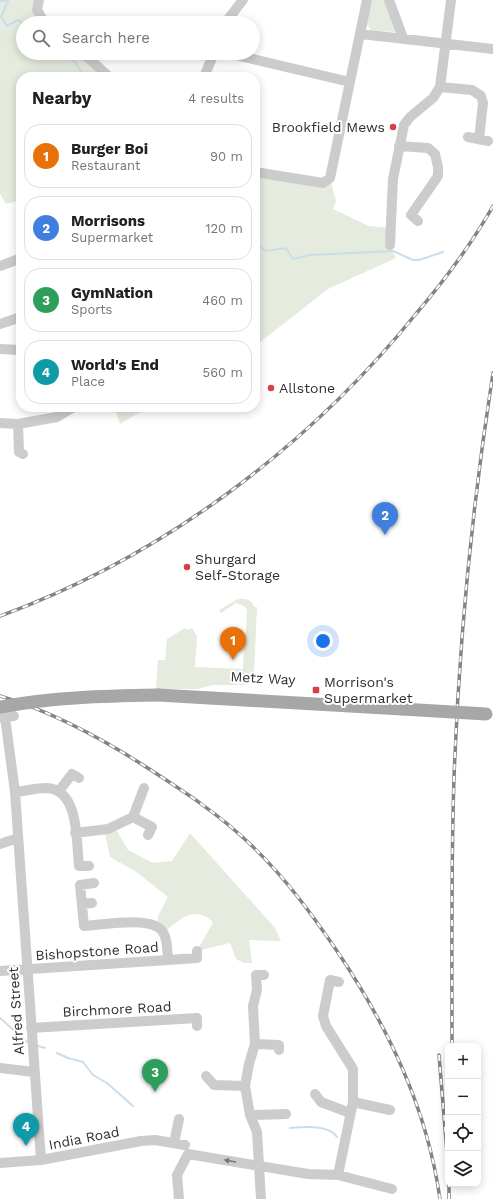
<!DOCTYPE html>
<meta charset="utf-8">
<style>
:root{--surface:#fff;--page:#f6f6f6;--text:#202124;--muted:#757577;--line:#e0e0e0;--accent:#d74046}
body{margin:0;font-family:"Work Sans",sans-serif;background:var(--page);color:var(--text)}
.controls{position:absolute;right:12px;bottom:12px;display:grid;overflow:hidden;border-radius:8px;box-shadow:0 2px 10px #0003}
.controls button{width:36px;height:36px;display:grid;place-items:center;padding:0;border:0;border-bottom:1px solid var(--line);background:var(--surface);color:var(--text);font:20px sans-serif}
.you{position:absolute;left:323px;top:641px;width:14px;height:14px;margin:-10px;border:3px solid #fff;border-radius:50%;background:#1a73e8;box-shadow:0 0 0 6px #1a73e833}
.badge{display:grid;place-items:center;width:26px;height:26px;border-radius:50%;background:var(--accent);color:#fff;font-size:13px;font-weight:700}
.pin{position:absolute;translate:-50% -33px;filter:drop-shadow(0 1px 2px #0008)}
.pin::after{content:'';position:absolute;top:21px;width:14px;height:12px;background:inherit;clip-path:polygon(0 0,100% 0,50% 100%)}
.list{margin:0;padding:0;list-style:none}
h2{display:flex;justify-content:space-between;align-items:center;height:52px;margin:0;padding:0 16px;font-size:17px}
h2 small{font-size:13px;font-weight:400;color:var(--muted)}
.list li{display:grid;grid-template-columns:26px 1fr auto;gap:12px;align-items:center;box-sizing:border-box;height:64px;margin:0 8px 8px;padding:0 8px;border:1px solid var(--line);border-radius:16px}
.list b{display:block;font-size:15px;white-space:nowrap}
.list p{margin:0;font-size:13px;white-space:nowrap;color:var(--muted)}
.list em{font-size:13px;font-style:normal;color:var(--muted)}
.icon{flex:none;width:22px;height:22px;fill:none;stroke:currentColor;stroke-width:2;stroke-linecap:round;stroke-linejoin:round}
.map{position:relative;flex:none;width:493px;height:1199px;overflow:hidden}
.search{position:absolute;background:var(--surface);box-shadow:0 2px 10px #0003;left:16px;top:16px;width:244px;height:44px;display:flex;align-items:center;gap:10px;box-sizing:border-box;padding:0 14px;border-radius:22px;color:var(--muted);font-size:15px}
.panel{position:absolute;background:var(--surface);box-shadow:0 2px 10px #0003;left:16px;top:72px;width:244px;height:340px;border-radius:16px}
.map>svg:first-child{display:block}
.green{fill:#e5ebde}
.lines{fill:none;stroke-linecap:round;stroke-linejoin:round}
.stream{stroke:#ccdde9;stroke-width:2}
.minor{stroke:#ccc;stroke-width:10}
.major{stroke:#a7a7a7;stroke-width:13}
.rail-casing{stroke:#848484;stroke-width:3.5}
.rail{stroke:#fff;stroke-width:2;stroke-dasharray:6;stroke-linecap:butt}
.major-bridge{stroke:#a7a7a7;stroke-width:13}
.oneway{fill:#767676}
.poi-dot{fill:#d74046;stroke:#fff;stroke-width:1.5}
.labels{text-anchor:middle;stroke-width:4;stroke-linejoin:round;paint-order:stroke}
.poi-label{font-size:14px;fill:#2f2f2f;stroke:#fff;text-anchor:start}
.street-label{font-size:14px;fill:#2f2f2f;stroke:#fff}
</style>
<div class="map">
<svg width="493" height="1199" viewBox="0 0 493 1199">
<rect width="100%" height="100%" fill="#fff"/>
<!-- green -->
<path class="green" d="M0 0H36L45 23H23V53H83L109 77H21V200L6 204 0 194Z
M371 0H385L396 30 394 32 371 30 367 24Z
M255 172 322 183 330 178 336 201 333 209 369 226 390 228V245L396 258 328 289 255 346Z
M124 407H149L120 424 116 412Z
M238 599C245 598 252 599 254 607H257L254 674 250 681 243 685H213L197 689H156L158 660H165L167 639 185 628 186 630 192 628 197 636 195 667 243 669 244 644 242 640 246 632 247 610 244 606 236 603 221 613 219 610Z
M114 826 128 850 153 863 172 861 190 833 275 928 281 941 249 940 252 963H244L236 959 230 943 197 951 213 922C192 904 180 920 163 933L157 927 158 916 168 897 135 871 110 857 104 829Z"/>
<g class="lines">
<!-- stream -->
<path class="stream" d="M0 1H8L1 17 7 26 18 20 23 24
M23 39 22 41 23 43
M61 53 75 62 85 77
M255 243 266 251 286 248 293 259 310 255 393 251 413 260H419L443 252
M0 1018 27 1042
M38 1046 45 1048
M57 1053 68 1058 83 1062 93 1075 107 1083 133 1106
M290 1128C303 1127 329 1124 337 1137"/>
<!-- minor -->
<path class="minor" d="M39 0 37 10 45 23
M389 0 403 38
M225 23 243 0
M361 34 493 49
M83 53 109 77
M227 53 350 82
M204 77 214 53
M440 87 472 90 481 96 483 103 479 139
M468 137 488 141
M399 146 428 148 435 154 438 167V176L411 215 418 221
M255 172 323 183 330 178 367 0
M390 245 393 179 404 125 410 117 433 98 440 87 451 0
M0 266 21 258
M21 302V304
M0 324 21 317
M0 349 21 350
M0 423 18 424 57 417 74 407
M18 424 19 452 23 454
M5 717 15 792 41 1160
M0 718 14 716
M59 791 72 774 79 778
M15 792C25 791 36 788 46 788 80 789 76 842 79 866H89
M133 817 152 827 148 835
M75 833 108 829 133 817 144 788
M0 844 18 838
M94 883 80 885 84 926C103 925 144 917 159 928 168 934 167 950 168 960L197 958V951
M82 904 92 903
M0 971 168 960
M31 1028 197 1018V1026
M255 1044 279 1045V1050
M0 1068 34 1072
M206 1076 214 1085 245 1086
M315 1094 321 1102 350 1113
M353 1102 390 1110
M250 1115 286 1114
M174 1143 179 1119
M0 1163 41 1160 141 1141 155 1140 185 1145
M338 1175 353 1102V1069L326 1026 323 1016 330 980 339 982
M179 1199 177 1175 188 1154 308 1174 338 1175 392 1189
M261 1199 257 1132 250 1115 245 1086 249 1064 255 1044 253 1006 257 990 256 975H264"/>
<!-- major -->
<path class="major" d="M158 695 402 709"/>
<!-- rail casing -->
<g class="rail-casing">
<path id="rail" d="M0 616C162 557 307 448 415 315 444 281 471 245 493 206
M0 696C50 711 99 737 143 765 180 789 218 813 250 844 284 876 311 913 337 951 388 1027 427 1108 440 1199
M452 1046C452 957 451 867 454 778 459 642 472 507 493 373
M439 1055 448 1165
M449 1199V1184"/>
</g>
<!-- rail -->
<use href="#rail" class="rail"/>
<!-- major-bridge -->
<path class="major-bridge" d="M0 707C52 697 106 696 158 695
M402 709 486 714"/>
</g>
<!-- one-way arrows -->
<defs><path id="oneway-solid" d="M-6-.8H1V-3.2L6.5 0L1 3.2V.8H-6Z"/></defs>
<use class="oneway" href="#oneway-solid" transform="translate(230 1161) rotate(-170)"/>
<!-- markers -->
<g class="poi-dot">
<circle cx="393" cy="127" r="4"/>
<circle cx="271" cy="388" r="4"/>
<circle cx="187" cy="567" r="4"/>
<rect x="312" y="686" width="8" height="8" rx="2"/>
</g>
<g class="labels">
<!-- poi labels -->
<g class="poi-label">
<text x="385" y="132" text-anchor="end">Brookfield Mews</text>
<text x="279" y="393">Allstone</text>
<text x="195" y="564">Shurgard<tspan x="195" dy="16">Self-Storage</tspan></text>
<text x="324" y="687">Morrison's<tspan x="324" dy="16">Supermarket</tspan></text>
</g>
<!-- street labels -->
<g class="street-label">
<text transform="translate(263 678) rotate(3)" y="5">Metz Way</text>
<text transform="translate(97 951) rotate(-4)" y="5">Bishopstone Road</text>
<text transform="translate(117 1009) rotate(-3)" y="5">Birchmore Road</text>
<text transform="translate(16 1011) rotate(-94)" y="5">Alfred Street</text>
<text transform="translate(84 1138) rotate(-11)" y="5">India Road</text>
</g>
</g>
</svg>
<div class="controls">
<button>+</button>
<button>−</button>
<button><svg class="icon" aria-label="locate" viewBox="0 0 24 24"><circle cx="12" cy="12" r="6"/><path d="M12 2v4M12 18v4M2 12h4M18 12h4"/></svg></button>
<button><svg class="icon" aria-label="layers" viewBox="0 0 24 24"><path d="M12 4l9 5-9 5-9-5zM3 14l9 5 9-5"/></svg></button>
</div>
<div class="you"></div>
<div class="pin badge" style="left:233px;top:660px;background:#e8710a">1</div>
<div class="pin badge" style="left:385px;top:535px;background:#3f7fe0">2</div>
<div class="pin badge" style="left:155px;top:1092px;background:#2e9e5b">3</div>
<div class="pin badge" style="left:26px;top:1146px;background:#0f9aa8">4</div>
<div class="search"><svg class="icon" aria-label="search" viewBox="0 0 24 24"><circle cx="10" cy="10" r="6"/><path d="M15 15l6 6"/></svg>Search here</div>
<section class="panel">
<h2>Nearby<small>4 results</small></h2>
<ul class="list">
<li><span class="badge" style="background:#e8710a">1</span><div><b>Burger Boi</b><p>Restaurant</p></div><em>90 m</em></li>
<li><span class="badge" style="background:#3f7fe0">2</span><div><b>Morrisons</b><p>Supermarket</p></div><em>120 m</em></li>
<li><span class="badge" style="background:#2e9e5b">3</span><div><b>GymNation</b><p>Sports</p></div><em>460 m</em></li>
<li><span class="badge" style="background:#0f9aa8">4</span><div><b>World's End</b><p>Place</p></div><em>560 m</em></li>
</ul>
</section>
</div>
